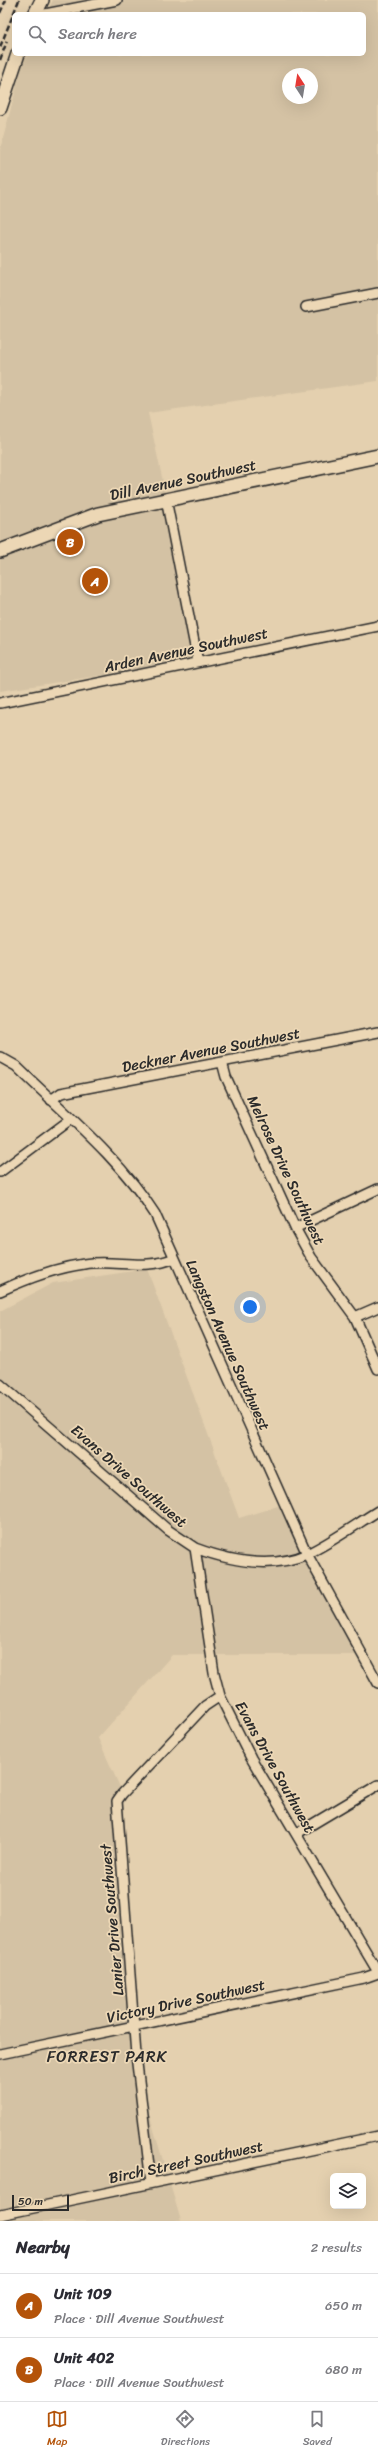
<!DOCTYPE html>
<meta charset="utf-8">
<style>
:root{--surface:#fff;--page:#f7f7f7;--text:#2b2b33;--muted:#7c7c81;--line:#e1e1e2;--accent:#b45309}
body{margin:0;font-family:Sriracha,sans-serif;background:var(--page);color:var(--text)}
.controls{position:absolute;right:12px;bottom:12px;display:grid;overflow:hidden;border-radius:6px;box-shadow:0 4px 16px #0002}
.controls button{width:36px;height:36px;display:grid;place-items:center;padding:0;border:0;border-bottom:1px solid var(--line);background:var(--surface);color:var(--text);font:20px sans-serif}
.compass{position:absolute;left:282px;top:68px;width:36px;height:36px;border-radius:50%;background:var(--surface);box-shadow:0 4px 16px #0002;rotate:348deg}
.scale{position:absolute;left:12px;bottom:10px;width:57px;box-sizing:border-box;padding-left:4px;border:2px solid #2b2b2b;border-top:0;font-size:11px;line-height:14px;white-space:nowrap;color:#2b2b2b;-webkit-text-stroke:3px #ecd7b5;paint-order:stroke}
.you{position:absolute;left:250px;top:1307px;width:14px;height:14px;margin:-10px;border:3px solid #fff;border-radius:50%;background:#1a73e8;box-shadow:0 0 0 6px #1a73e833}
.badge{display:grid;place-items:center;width:26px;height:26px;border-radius:50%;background:var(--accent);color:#fff;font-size:13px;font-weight:700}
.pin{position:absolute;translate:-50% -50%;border:2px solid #fff;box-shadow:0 1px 4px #0006}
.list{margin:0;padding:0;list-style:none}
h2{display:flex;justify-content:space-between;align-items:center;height:52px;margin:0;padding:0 16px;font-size:17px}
h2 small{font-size:13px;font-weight:400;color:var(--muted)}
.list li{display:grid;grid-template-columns:26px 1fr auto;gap:12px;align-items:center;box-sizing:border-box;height:64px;padding:0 16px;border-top:1px solid var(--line)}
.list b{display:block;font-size:15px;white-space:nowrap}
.list p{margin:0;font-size:13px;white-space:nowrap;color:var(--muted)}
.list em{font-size:13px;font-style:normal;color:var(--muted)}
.icon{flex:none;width:22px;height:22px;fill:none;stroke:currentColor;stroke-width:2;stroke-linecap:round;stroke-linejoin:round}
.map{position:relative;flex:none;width:378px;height:2221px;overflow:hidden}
.search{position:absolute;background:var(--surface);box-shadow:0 4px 16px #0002;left:12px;right:12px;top:12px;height:44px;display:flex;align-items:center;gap:10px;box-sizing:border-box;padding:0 14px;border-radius:6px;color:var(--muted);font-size:15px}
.sheet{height:180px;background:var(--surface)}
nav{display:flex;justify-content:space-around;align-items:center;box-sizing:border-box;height:56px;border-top:1px solid var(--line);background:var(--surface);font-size:11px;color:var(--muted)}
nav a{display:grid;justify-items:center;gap:2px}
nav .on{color:var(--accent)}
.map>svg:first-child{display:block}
.built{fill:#d4c2a4;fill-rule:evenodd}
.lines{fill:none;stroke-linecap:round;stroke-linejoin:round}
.street-casing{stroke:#2b2b2b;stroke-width:12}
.secondary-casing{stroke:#2b2b2b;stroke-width:16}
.street{stroke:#ecd7b5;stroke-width:9}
.secondary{stroke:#ecd7b5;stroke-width:13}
.rail{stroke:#2b2b2b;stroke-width:2.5;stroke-dasharray:6 3;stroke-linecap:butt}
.labels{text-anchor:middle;stroke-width:3.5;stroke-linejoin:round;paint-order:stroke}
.street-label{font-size:15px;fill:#2b2b2b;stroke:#ecd7b5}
.neighbourhood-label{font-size:16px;letter-spacing:1px;fill:#2b2b2b;stroke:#ecd7b5}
</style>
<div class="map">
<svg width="378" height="2221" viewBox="0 0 378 2221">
<rect width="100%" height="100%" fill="#e4d0af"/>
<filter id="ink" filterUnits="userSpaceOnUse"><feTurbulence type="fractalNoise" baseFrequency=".025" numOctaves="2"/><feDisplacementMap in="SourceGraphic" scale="8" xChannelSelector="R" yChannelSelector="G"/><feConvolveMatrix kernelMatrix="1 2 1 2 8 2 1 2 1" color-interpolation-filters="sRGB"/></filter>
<g filter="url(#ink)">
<!-- built -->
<path class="built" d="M53 0H378V381L148 413 202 660 0 691V150L21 70 28 54H364V14H46ZM288 74H312V98H288Z
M147 1269 239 1518 281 1505 357 1655H172L98 1738 123 1794 142 2090 181 2221H0V1311L53 1283Z"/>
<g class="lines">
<!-- street casing -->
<g class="street-casing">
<path id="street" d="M45 14 117 0
M306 307 378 293
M166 499 198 662
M0 703 378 626
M0 1057 16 1066C64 1113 119 1157 155 1214L307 1554 378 1683
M222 1062 226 1077 295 1228 311 1257 355 1317 378 1369
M51 1100 61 1093 378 1032
M0 1172 71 1119
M295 1228 378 1189
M0 1291C26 1279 55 1268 84 1264 113 1259 147 1271 174 1258
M355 1317 378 1307
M0 1384 168 1530 195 1548 214 1673 220 1696 251 1758 378 1972
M195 1548C230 1561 271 1570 307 1554 332 1542 355 1525 378 1511
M296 1834 378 1785
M0 2054 364 1978 378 1973
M151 2183 136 2055 117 1801 122 1794 205 1706 220 1696
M0 2215 378 2136"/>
</g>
<!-- secondary casing -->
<g class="secondary-casing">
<path id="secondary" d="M35 14 42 0
M0 108 18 54
M0 551 98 514 378 456"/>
</g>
<!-- street -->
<use href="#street" class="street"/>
<!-- secondary -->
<use href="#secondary" class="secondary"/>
<!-- rail -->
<path class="rail" d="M0 13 6 0
M0 47 19 0
M0 60 7 41"/>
</g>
</g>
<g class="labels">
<!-- street labels -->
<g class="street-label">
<text transform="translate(183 480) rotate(-12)" y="5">Dill Avenue Southwest</text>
<text transform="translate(186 650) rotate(-12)" y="5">Arden Avenue Southwest</text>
<text transform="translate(211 1050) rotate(-11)" y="5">Deckner Avenue Southwest</text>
<text transform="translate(286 1170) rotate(65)" y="5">Melrose Drive Southwest</text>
<text transform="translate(228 1345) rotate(66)" y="5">Langston Avenue Southwest</text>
<text transform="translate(129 1476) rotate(41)" y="5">Evans Drive Southwest</text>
<text transform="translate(275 1767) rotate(61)" y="5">Evans Drive Southwest</text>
<text transform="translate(112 1920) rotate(-95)" y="5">Lanier Drive Southwest</text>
<text transform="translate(186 2001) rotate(-12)" y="5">Victory Drive Southwest</text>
<text transform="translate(186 2162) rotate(-12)" y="5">Birch Street Southwest</text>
</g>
<!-- neighbourhood labels -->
<g class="neighbourhood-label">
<text x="107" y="2062">FORREST PARK</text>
</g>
</g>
</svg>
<div class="controls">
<button><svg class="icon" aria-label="layers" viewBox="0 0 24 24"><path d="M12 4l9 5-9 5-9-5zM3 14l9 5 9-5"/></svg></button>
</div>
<svg class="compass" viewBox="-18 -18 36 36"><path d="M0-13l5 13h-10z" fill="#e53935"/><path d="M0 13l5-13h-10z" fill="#7c7c81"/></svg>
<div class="scale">50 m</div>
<div class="you"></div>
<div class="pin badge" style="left:95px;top:581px">A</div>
<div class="pin badge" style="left:70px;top:542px">B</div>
<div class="search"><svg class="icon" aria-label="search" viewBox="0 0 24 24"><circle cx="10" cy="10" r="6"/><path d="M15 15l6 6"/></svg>Search here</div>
</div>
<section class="sheet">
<h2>Nearby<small>2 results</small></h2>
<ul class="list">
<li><span class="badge">A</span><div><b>Unit 109</b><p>Place · Dill Avenue Southwest</p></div><em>650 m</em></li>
<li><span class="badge">B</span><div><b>Unit 402</b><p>Place · Dill Avenue Southwest</p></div><em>680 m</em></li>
</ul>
</section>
<nav>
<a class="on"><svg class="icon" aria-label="map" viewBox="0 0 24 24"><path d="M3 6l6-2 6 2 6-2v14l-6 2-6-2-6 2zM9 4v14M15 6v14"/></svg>Map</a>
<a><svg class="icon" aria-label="directions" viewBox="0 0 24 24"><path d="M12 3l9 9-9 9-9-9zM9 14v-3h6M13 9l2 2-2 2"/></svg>Directions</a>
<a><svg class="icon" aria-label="saved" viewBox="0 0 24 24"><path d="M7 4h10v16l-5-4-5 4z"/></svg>Saved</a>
</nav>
